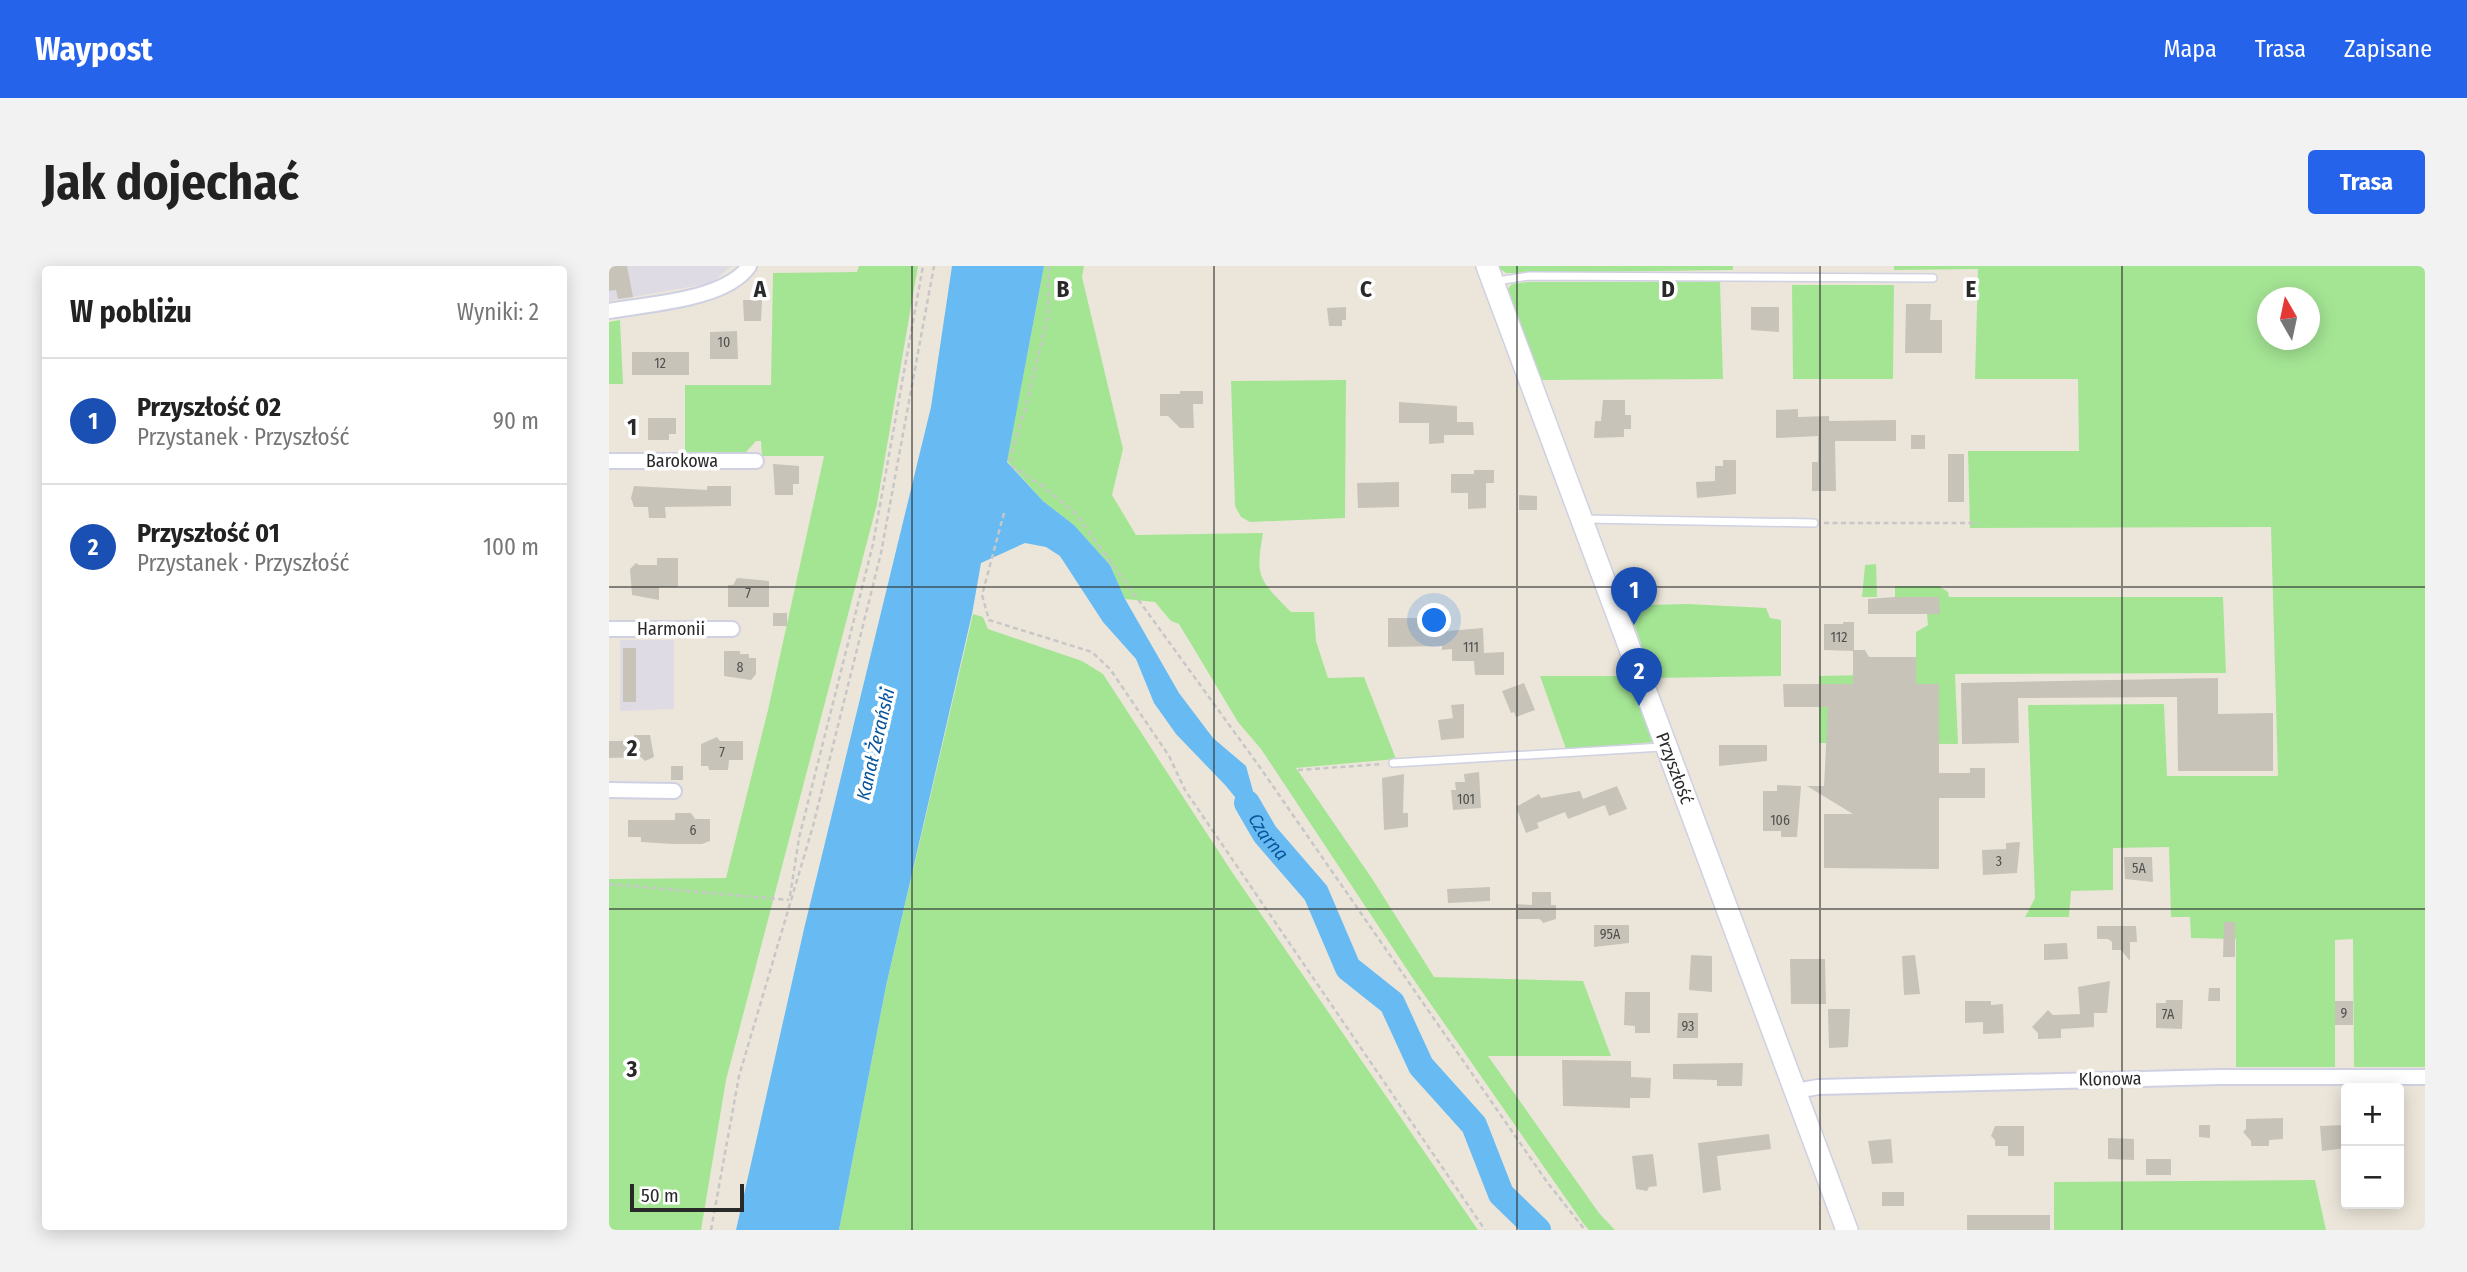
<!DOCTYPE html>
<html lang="pl">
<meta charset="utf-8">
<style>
:root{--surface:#fff;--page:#f2f2f2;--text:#222;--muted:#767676;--line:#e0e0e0;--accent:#2563eb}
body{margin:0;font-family:"Fira Sans Condensed",sans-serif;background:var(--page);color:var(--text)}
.controls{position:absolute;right:21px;bottom:21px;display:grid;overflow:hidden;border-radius:7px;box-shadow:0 4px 18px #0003}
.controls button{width:63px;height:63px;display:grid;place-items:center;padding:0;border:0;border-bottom:2px solid var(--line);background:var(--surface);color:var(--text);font:35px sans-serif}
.compass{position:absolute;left:1648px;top:21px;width:63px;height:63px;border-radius:50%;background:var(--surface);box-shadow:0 4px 18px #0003;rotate:351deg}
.scale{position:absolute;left:21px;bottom:18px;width:114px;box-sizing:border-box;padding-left:7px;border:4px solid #292929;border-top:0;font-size:19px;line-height:24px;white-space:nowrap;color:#292929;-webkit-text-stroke:5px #fff;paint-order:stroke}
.you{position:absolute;left:826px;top:355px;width:24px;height:24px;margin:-18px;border:5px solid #fff;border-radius:50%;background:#1a73e8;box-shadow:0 0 0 10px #1a73e833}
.badge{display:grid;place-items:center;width:46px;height:46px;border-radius:50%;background:var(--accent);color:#fff;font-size:23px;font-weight:700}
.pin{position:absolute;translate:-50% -58px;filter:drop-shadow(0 2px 4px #0008)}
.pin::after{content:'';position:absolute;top:37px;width:24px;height:21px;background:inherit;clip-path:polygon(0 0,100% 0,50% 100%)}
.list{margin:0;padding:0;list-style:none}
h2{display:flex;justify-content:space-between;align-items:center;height:91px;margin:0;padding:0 28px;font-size:30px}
h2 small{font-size:23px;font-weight:400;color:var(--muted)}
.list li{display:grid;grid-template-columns:46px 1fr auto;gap:21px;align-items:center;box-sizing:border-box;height:126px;padding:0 28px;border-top:2px solid var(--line)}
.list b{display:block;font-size:26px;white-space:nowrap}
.list p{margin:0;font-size:23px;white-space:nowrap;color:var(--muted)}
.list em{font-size:23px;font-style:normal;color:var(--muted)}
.map{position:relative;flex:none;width:1816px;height:964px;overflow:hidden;border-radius:7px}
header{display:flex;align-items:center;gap:42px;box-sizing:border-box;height:98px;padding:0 35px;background:var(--accent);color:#fff}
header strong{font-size:33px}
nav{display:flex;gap:38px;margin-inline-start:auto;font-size:24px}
.intro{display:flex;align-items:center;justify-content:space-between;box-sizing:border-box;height:168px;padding:0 42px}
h1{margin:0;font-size:49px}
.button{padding:18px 32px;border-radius:7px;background:var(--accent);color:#fff;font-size:24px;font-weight:700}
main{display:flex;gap:42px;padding:0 42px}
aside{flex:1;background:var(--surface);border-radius:7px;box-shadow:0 4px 18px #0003}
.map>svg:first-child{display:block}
.industrial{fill:#dedbe4}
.green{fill:#a4e594;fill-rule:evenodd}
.water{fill:#68baf2}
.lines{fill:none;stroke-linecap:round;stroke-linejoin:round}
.river{stroke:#68baf2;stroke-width:26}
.building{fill:#c7c3b9}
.lane-casing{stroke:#cfd0e2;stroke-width:10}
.street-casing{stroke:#cfd0e2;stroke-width:18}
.secondary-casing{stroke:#cfd0e2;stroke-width:24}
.path{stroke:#c7c7c7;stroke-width:2.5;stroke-dasharray:5 3.5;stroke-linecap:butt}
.lane{stroke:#fff;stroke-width:7}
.street{stroke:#fff;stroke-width:14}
.secondary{stroke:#fff;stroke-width:21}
.grid{fill:none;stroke:#292929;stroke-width:2;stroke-opacity:0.55}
.labels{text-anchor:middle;stroke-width:7;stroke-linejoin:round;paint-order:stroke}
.number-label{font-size:14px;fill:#50504d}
.street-label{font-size:18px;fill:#292929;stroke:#fff}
.water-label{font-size:19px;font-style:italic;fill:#09559c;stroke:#fff}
.grid-label{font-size:23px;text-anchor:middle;font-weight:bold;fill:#292929;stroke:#fff;stroke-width:7;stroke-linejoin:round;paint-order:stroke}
</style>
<header>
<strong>Waypost</strong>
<nav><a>Mapa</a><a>Trasa</a><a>Zapisane</a></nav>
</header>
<div class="intro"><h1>Jak dojechać</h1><a class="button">Trasa</a></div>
<main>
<aside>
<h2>W pobliżu<small>Wyniki: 2</small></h2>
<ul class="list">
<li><span class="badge" style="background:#1a4fb4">1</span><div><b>Przyszłość 02</b><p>Przystanek · Przyszłość</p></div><em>90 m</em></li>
<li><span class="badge" style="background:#1a4fb4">2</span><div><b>Przyszłość 01</b><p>Przystanek · Przyszłość</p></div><em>100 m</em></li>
</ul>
</aside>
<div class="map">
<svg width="1816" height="964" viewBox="0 0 1816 964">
<rect width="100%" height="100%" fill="#ece6da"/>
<!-- industrial -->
<path class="industrial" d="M0 0H122L103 17 0 35Z
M11 374H65V443L11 445Z"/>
<!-- green -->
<path class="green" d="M250 0H309L268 238 117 814 92 964H0V613L117 612 159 444 215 190H153L152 175H147L137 186H76V119H162L164 7 248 6Z
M435 0H475L473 11 514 183 503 229 527 269 654 267C646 313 650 313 682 346H705L707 375 719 412 755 411 787 493 687 502 764 614 825 711 974 715 1002 790H879L990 947 1006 964H980L974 957 805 714 652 483 629 456 570 358 562 355 546 336 516 333 501 299 465 259 434 235 398 195Z
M887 0H1124V4L905 7H897Z
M1285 0H1816V801H1745L1744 673 1726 674V801H1627V673L1582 672 1581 651H1562L1560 581 1504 582V624L1462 625 1460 651H1416L1426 632 1419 439 1555 438 1558 510H1669L1662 261 1361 262 1359 185H1470L1469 113H1366L1369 3 1285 4ZM1658 32H1700V74H1658Z
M919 16H1111L1114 113 930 114 898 24 903 18Z
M1183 19H1285L1284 113H1184Z
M11 54 14 118H0V56Z
M737 114 736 252 641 256 632 251 626 240 622 115Z
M1267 298 1268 331H1253L1256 299Z
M1286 320H1330L1339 326 1340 331H1614L1617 407 1346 408 1349 478 1210 477V410L1307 408V366L1319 359 1318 348H1330V331H1286Z
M1079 338 1157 342 1161 352 1172 354V410L1044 412 1021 346 1035 339Z
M364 348 374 351 379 363 473 395 494 408 623 606 869 964H230L277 720Z
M931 410H1022L1046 476 957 483Z
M1706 914 1717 964H1445V916Z"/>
<!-- water -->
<path class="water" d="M343 0H435L398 196 434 235 465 259 501 299 516 333 570 427 604 472 637 500 656 568 617 520 567 468 545 437 527 393 494 356 451 290 437 281 416 277 372 297 363 348 277 720 230 964H127L195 663 322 141Z"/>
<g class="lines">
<!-- river -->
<path class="river" id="s1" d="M638 537 656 568 707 627 739 702 783 737 812 800 865 859 892 928 929 964"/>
</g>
<!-- building -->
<path class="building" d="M0 0H18L24 31 9 33 7 24 0 25Z
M134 34H153L152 55H135Z
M1297 38H1322L1321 54H1333V87H1296Z
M737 41V54H733V60H720L718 42Z
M1142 41H1170V66L1142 64Z
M128 65 129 93H101V66Z
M23 86H80V109H23Z
M571 125H594V138H584L585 162H571L559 150H551V128H571Z
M994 134H1016V149H1022V163H1015V171L985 172 986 155H992Z
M790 136 848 140V156H864L865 169H835V177L820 178V157H790Z
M1189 143V151L1220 150V155L1287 154V175H1226L1227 225H1203V196H1209V170L1167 172V144Z
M39 152H67V168H60V174H39Z
M1302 169H1316V183H1302Z
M1339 188H1355V236H1339Z
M1114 194H1127V228L1088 232 1087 216 1106 215V200H1114Z
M164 198 190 200V218H184V229H166Z
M865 204H885V217H877V242L859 243V227H842V208H865Z
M790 216V241L749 242 748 217Z
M25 220 98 224V220H122V240L56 241 57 252H40L39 241H25L22 232Z
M910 229 928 230V244H910Z
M48 292H69V321H50V334L23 329 21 303 27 297 30 299H48Z
M128 312 160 315V341H119V319H124Z
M1286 331H1330L1331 348H1259V333Z
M164 347H178V360H164Z
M779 352H826V366L874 362 875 387 895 386V409H866L865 395H843V383L833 384V380L779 381Z
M1234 356H1245V384H1256L1260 391H1307V418H1330V507H1361V502H1376V532H1330V603L1215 602V548H1244L1198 520H1215L1219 441H1175L1174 418H1244V385L1215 384V358H1234Z
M14 382H27V436H14Z
M115 385H131V388H140V392H147V408L142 414 115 410Z
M1609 412V448L1664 447V505H1569L1568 431 1409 432 1410 477 1353 478 1352 417Z
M915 417 926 444 907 451 905 446 902 447 893 425Z
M855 438V472L832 474 829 454 844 452 842 439Z
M25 469H41L45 491 36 495 32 491 0 492V475H25Z
M108 471 111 475H134V494H120L119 504H100L99 500H92V478Z
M1110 479H1158V495L1110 500Z
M62 500H74V514H62Z
M870 506 872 542 844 544 842 524H847L846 516H856L855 508Z
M795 508 794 547H799V561L775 564 773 512Z
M1168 519 1192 520 1188 571H1172V565H1154V525H1168Z
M1008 520 1018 543 1000 550 996 539 959 553 956 546 928 557 930 562 917 567 907 541 930 528 932 532 971 525 974 533Z
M66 547H82L86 553H101V575L93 578H64L32 576V571H19V554H66Z
M1411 576 1408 607 1374 609 1373 584 1397 583V577Z
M1515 591H1543L1544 616 1516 613Z
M881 621V635L839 637 838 623Z
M923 626H942V639H947V653L934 657 931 653H907V638L923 639Z
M1615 656H1626V691H1614Z
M985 659H1020V677L985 681Z
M1488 660H1527L1528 676H1521V695L1512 684H1503V676L1499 673H1488Z
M1458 677 1459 693 1435 694V678Z
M1082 689 1103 690V726L1080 724Z
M1306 689 1311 728 1295 729 1293 690Z
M1181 693H1216L1217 738H1182Z
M1501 715 1498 747H1485V761L1452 763V772L1429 773V767L1423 761 1439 744 1444 749 1471 748 1469 721Z
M1600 722H1611V735H1599Z
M1016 726H1041V767H1026V760L1015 759Z
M1557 734H1574L1573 763 1547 762V737H1557Z
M1356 735H1382V739L1394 738 1395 767 1374 768V756L1356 757Z
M1726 735H1744V759H1726Z
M1219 743H1241L1239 781 1220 782Z
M1069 747H1089V772H1068Z
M953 794 1022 795V811L1042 812 1041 832H1021V842L954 840Z
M1134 797 1133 820H1108V814L1064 813V798Z
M1674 852V873L1660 874V880H1642V875L1634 866 1637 863V853Z
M1590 859H1601V872L1590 871Z
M1737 859V882L1713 885 1711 860Z
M1386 860H1415V890H1399V880H1386V874L1382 870Z
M1160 868 1162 883 1108 890 1112 924 1094 927 1089 877Z
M1499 872 1525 873V894L1499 893Z
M1282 873 1284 897 1263 898 1259 875Z
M1044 888 1048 920 1040 921 1038 925 1027 923 1023 890Z
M1537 893H1562V909H1537Z
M1273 926H1295V940H1273Z
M1358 949H1441V964H1358Z"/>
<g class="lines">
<!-- lane casing -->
<g class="lane-casing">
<path id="lane" d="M888 15 920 10 1324 12
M975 253 1205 257
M784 497 1053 481"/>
</g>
<!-- street casing -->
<g class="street-casing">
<path id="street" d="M0 45C39 38 117 34 140 0
M0 195H147
M0 363H123
M0 524 65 525
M1187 825 1209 821 1611 811H1816"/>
</g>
<!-- secondary casing -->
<g class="secondary-casing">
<g id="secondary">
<path id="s2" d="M878 0 1238 964"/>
</g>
</g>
<!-- path -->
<path class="path" d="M440 0 439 49 418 137 402 189 403 200 435 221 467 248 650 500 938 916 976 964
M395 247 373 329 380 354 483 386 501 403 560 490 576 524 876 964
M1215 257H1369
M689 504 774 498
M0 618 180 634
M181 630 190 572 264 278 314 0
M102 964 130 810 204 560 272 287 325 0"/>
<!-- lane -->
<use href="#lane" class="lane"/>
<!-- street -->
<use href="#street" class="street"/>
<!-- secondary -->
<use href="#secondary" class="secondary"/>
</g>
<!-- grid -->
<path class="grid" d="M303 0V964M605 0V964M908 0V964M1211 0V964M1513 0V964M0 321H1816M0 643H1816"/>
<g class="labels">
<!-- number labels -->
<g class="number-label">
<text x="115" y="81">10</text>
<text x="51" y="102">12</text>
<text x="139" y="332">7</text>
<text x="1230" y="376">112</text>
<text x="862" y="386">111</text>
<text x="131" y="406">8</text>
<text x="113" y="491">7</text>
<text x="857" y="538">101</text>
<text x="1171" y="559">106</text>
<text x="84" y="569">6</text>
<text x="1390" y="600">3</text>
<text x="1530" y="607">5A</text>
<text x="1001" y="673">95A</text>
<text x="1735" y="752">9</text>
<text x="1559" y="753">7A</text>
<text x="1079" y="765">93</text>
</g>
<!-- street labels -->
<g class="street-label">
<text x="73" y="201">Barokowa</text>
<text x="62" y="369">Harmonii</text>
<text dy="6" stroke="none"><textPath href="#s2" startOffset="536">Przyszłość</textPath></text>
<text transform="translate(1501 813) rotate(-1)" y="6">Klonowa</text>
</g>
<!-- water labels -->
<g class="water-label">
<text transform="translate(266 478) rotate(-77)" y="7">Kanał Żerański</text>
<text dy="7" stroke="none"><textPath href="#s1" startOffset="40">Czarna</textPath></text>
</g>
</g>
<g class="grid-label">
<text x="151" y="31">A</text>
<text x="454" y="31">B</text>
<text x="757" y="31">C</text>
<text x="1059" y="31">D</text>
<text x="1362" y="31">E</text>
<text x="23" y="169">1</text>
<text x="23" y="490">2</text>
<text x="23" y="811">3</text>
</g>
</svg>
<div class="controls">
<button>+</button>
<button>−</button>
</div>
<svg class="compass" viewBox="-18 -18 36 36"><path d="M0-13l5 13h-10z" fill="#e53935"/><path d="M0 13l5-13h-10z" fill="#767676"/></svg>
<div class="scale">50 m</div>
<div class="you"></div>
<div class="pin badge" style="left:1025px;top:359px;background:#1a4fb4">1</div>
<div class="pin badge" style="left:1030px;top:440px;background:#1a4fb4">2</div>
</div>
</main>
